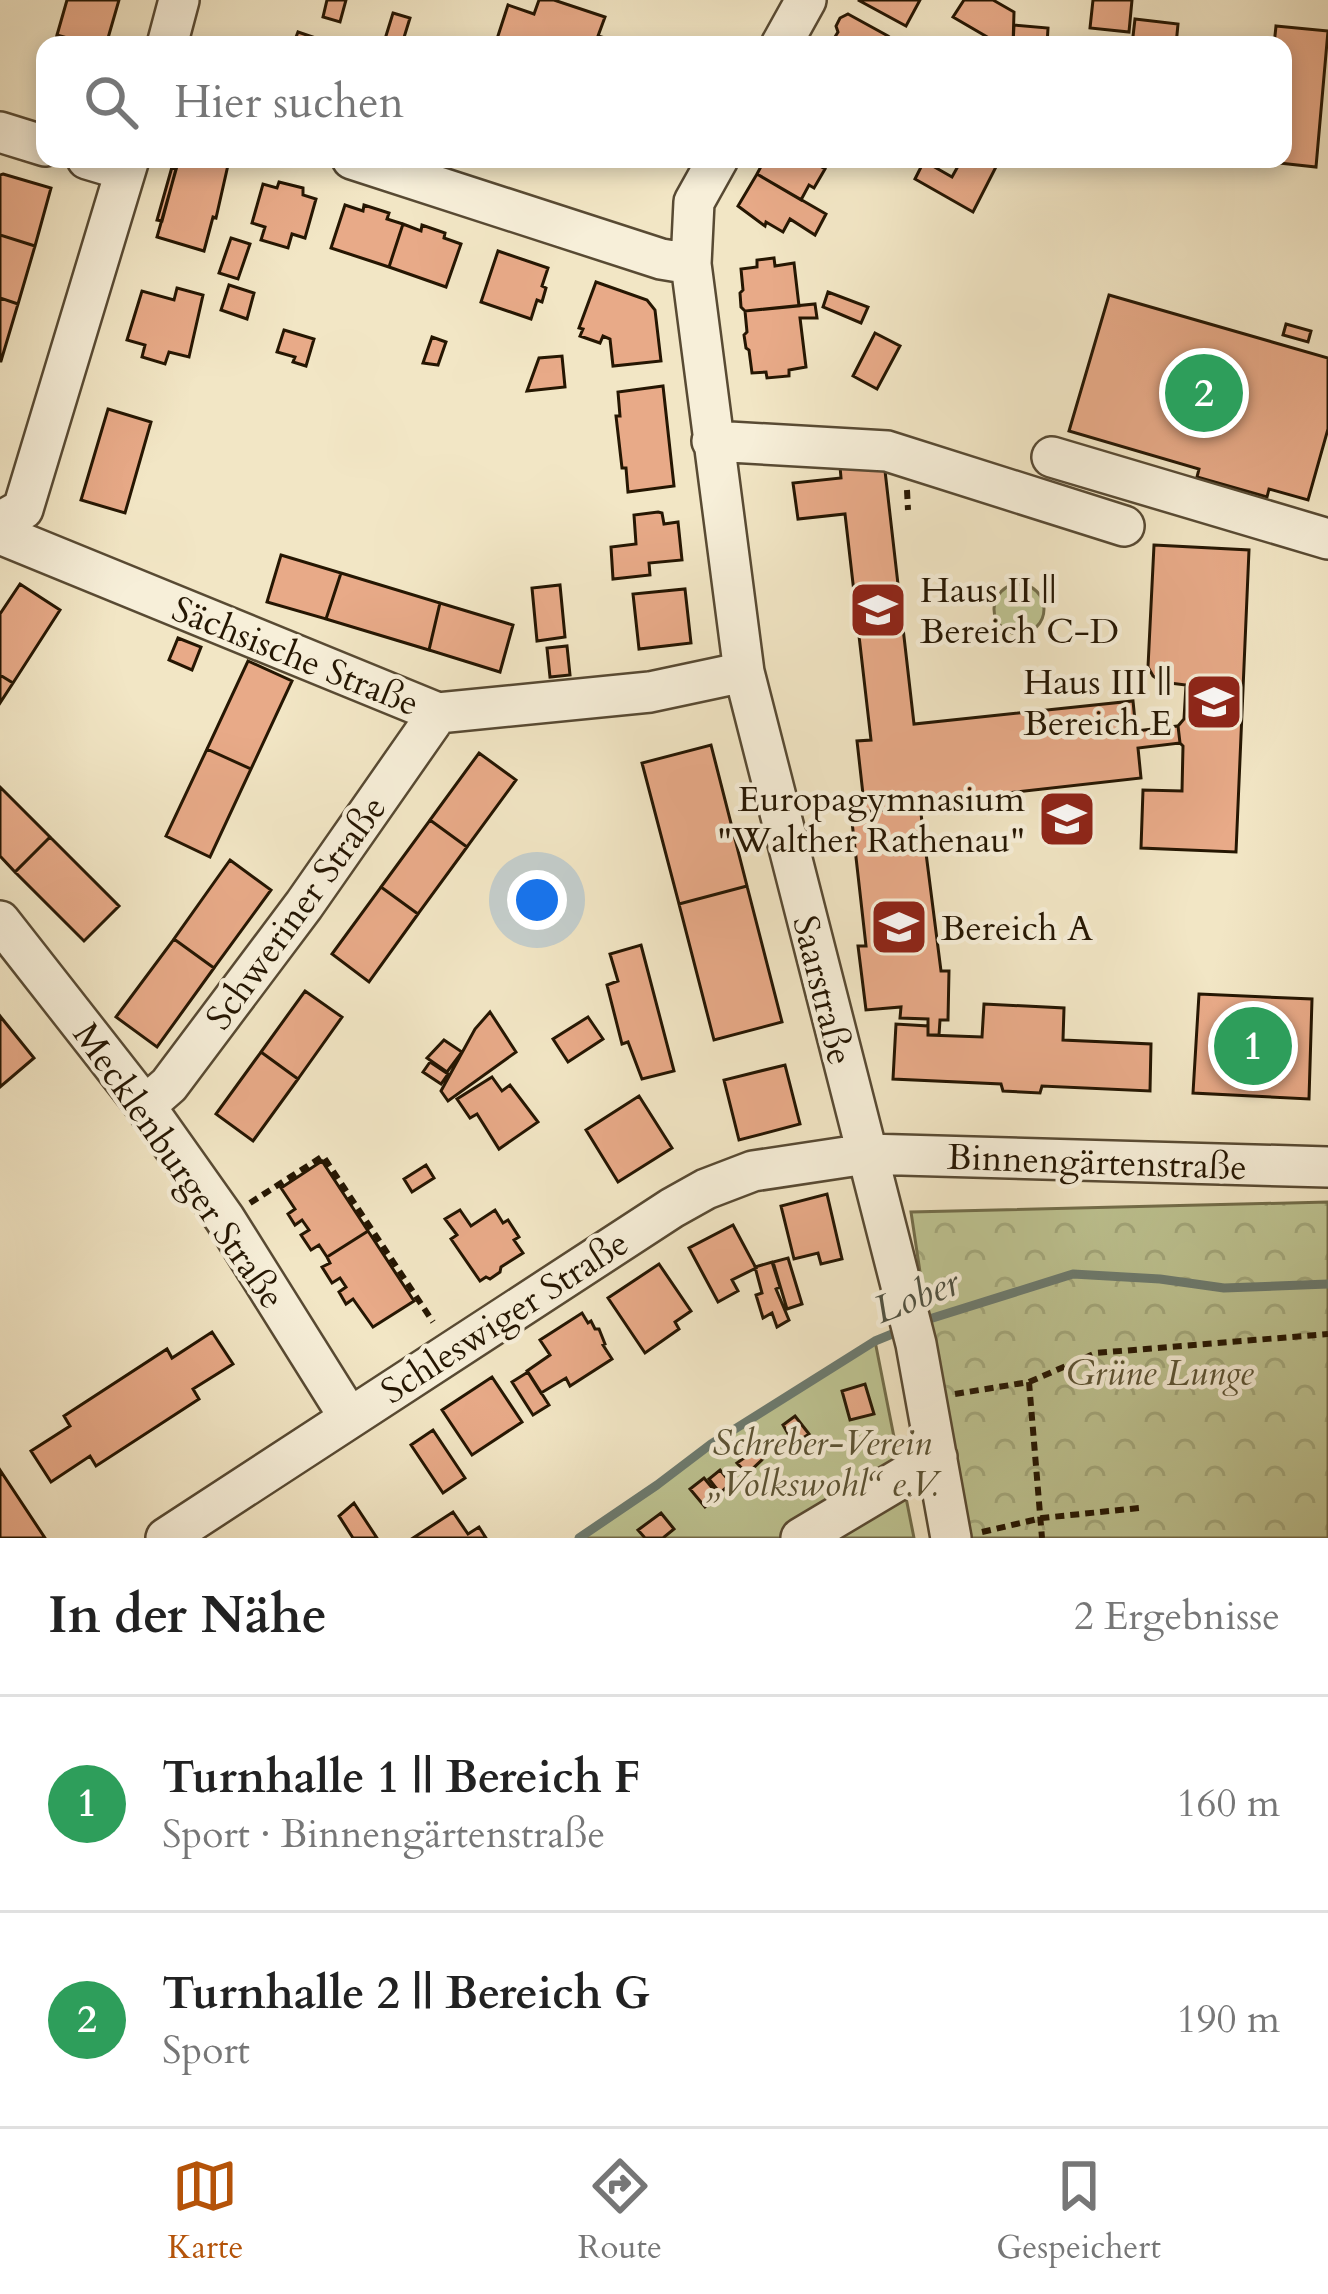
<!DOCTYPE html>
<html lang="de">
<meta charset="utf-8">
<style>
:root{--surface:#fff;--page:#f2f2f2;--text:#222;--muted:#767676;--line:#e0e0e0;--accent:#b45309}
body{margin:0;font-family:Cardo,serif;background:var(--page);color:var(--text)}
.you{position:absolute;left:537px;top:900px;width:42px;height:42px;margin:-30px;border:9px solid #fff;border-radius:50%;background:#1a73e8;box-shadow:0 0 0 18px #1a73e833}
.badge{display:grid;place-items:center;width:78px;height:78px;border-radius:50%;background:var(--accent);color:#fff;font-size:39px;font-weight:700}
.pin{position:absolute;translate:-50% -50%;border:6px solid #fff;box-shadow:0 3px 12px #0006}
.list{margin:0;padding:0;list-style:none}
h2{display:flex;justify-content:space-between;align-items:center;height:156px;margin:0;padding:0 48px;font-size:51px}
h2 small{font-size:39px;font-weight:400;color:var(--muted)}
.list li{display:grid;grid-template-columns:78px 1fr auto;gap:36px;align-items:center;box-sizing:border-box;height:216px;padding:0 48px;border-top:3px solid var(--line)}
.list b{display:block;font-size:45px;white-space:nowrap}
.list p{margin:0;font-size:39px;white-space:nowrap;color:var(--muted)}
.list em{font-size:39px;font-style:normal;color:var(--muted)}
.icon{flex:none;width:66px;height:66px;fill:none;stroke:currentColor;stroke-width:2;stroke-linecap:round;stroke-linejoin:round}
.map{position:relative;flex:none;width:1328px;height:1538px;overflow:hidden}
.search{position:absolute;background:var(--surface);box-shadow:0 6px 18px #0003;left:36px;right:36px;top:36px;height:132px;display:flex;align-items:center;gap:30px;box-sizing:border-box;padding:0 42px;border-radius:24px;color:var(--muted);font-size:45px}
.sheet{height:588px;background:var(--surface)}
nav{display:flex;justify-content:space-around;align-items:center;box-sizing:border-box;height:168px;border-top:3px solid var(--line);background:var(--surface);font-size:33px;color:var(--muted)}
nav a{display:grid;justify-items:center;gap:6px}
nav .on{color:var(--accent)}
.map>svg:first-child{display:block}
.forest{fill:url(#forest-crowns);stroke:#726d4a;stroke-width:3}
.garden{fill:#bec492;stroke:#726d4a;stroke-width:3}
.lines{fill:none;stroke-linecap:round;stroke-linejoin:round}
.stream{stroke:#6c7b70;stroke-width:9}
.building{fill:#e8aa88;stroke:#251602;stroke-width:3}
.minor-casing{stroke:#584a33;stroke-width:44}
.path{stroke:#251602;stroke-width:6;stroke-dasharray:9 6;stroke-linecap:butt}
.minor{stroke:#f7efd9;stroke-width:39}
.labels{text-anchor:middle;stroke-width:9;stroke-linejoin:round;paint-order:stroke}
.poi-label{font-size:36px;fill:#251602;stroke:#f7efd9;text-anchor:start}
.street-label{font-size:36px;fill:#251602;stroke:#f7efd9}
.park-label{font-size:36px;font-style:italic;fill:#5b5334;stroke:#f7efd9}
.water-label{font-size:39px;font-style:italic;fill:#4f5142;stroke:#f7efd9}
</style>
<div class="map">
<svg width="1328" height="1538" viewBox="0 0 1328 1538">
<defs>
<pattern id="forest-crowns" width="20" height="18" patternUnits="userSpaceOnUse" patternTransform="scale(3)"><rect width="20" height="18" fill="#bec492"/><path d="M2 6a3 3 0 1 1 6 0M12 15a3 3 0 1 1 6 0" fill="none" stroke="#a3a87c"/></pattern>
</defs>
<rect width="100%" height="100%" fill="#f2e6c5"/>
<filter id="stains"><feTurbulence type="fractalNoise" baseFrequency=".00167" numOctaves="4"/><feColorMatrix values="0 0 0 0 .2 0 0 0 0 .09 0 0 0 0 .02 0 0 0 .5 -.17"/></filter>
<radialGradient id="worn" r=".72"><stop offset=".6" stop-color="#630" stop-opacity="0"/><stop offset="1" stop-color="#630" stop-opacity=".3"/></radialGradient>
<!-- forest -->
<path class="forest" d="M1328 1202V1538H960L911 1212Z"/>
<!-- garden -->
<path class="garden" d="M994 609a25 25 0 1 1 50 0a25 25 0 1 1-50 0Z
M875 1341 914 1538H579L657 1485 711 1444Z"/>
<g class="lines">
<!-- stream -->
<path class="stream" d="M923 1321 1073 1274 1160 1279 1224 1288 1328 1284
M579 1538 657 1485 711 1444 875 1341 902 1330"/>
</g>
<!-- building -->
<path class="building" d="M67 0H119L106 45H91L57 35Z
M327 0H346L340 22 323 17Z
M539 0H554L605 17 598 36 619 42 618 45H495L508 5 534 14Z
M858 0H920L906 26Z
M964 0H993L1014 12 1013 45H1001L953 17Z
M1093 0H1132L1129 32 1090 28Z
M393 13 410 18 402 44 385 39Z
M848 14 888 36 896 42 894 45H830L838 32 836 26 840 18Z
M1135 19 1178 24 1176 45H1132Z
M1014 25 1048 28 1047 45H1013Z
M1276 26 1328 31 1316 167 1260 161 1283 159V45H1274Z
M298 32 336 45H293Z
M57 35 91 45H50L51 42 55 43Z
M179 159H206L228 165 216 218 213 217 204 251 157 237Z
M765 159H824L820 166 825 169 814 188 809 185 801 200 757 174Z
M962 159H1000L973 212 915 179 924 161 952 177Z
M172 167 176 169 162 221 157 220Z
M3 174 51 188 35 246 0 235V175Z
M757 174 826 214 815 235 790 219 783 232 766 222 765 226 738 206Z
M279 182 303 188V195L316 199 305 238 292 234 288 248 261 240 265 227 252 223 263 184 277 188Z
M345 205 363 211 364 205 389 213 387 219 403 224 389 267 331 248Z
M403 224 421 231 422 225 445 233 444 238 461 244 446 287 389 267Z
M0 235 35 246 18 304 0 298Z
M231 238 250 244 238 279 219 273Z
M498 251 548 268 542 286 546 288 542 302 537 300 531 319 481 302Z
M774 258 775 266 794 263 799 306 745 311 741 307 740 293 743 290 741 269 757 267V260Z
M596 282 647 300 655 310 661 361 613 366 610 339 603 336 600 343 580 336 583 329 579 328Z
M229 285 254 293 247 319 221 310Z
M177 288 203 295 189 357 169 352 165 364 142 357 145 345 127 340 142 291 174 300Z
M828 292 868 307 861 323 823 307Z
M1109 295 1328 358V429L1308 500 1269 489 1267 497 1197 477 1199 469 1069 431Z
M0 298 18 304 1 361H0Z
M815 304 817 318H800L806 367 789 370V376L767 378 766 372 752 373 749 350 746 348 744 335 747 332 745 311Z
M1286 324 1311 331 1308 342 1283 335Z
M284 330 314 339 306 366 293 362 295 357 277 352Z
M875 333 900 346 877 389 853 376Z
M432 337 446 342 438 365 423 363Z
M562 356 565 387 527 391 539 358Z
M663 386 674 486 628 492 626 468H622L616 416H620L618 392Z
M108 409 151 422 125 513 81 500Z
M884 462 914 724 1133 701 1136 731 1178 726 1180 743 1138 748 1141 778 919 803 920 806 865 812 857 741 871 740 845 514 798 519 793 483 841 478 840 466Z
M658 512 662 513 664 524 678 522 682 560 649 563 650 575 613 579 611 547 636 544 634 515Z
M1154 545 1249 550 1236 852 1141 848 1143 790 1182 791 1183 746 1180 743 1178 726 1184 719 1186 685 1162 682 1153 676 1148 667Z
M281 555 341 573 326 619 267 602Z
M341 573 440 603 429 650 326 619Z
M20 584 60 610 13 683 0 675V614Z
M560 585 565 637 537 641 532 588Z
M685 589 691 643 639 649 633 594Z
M440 603 513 625 500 672 429 650Z
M178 638 201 647 192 670 169 660Z
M567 646 570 675 550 677 547 648Z
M248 661 292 681 251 769 207 749Z
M0 675 13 683 0 703Z
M711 745 747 886 679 904 642 763Z
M207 749 251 769 210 857 166 836Z
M479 753 516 780 467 847 430 820Z
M0 787 50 837 15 872 0 856Z
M920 806 941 971H949L948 1020H940L939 1035H928V1019L900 1018 901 1007 866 1010 858 946H866L851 813Z
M430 820 467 847 418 914 381 887Z
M50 837 119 906 84 941 15 872Z
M230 860 271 890 214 968 174 939Z
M747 886 782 1022 714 1040 679 904Z
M381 887 418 914 369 982 332 954Z
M174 939 214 968 157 1047 116 1017Z
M641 945 674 1071 642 1079 628 1042 622 1044 607 985 618 981 610 954Z
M305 991 342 1017 298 1079 261 1052Z
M1199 994 1312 999 1309 1099 1193 1093Z
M984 1004 1064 1008 1063 1040 1151 1044 1150 1091 1042 1086 1040 1093 1003 1091 1001 1084 893 1079 896 1024 928 1026V1035L982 1037Z
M490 1012 516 1052 448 1101 441 1091 475 1029Z
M0 1016 34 1058 0 1087Z
M588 1017 603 1039 568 1062 553 1039Z
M444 1040 462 1052 447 1072 427 1058Z
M261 1052 298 1079 253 1141 216 1114Z
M430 1062 448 1074 441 1084 423 1072Z
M785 1065 800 1124 739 1140 724 1080Z
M492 1077 502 1091 510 1085 538 1122 499 1149 477 1114 470 1118 457 1099Z
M639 1096 672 1148 618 1182 586 1130Z
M322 1161 368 1231 327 1257 319 1245 311 1250 301 1235 309 1230 302 1220 295 1225 288 1214 295 1209 281 1188Z
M426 1165 434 1178 412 1192 404 1179Z
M827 1194 842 1259 821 1264 818 1253 794 1259 781 1206Z
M460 1210 471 1226 495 1210 503 1223 508 1220 519 1237 514 1240 523 1253 501 1267 500 1272 490 1279 486 1277 480 1281 451 1239 457 1235 445 1219Z
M733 1225 756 1268 732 1280 738 1291 718 1302 689 1248Z
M368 1231 414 1301 373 1327 353 1299 346 1304 339 1292 346 1287 340 1278 332 1283 322 1267 330 1263 327 1257Z
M788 1258 802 1304 787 1309 773 1262Z
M772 1262 780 1287 776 1289 789 1320 777 1327 772 1313 763 1318 756 1295 762 1293 755 1267Z
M659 1264 691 1311 675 1322 679 1329 645 1353 608 1298Z
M582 1313 588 1323 591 1321 595 1329H599L605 1344 603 1345 612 1359 570 1386 566 1378 541 1393 527 1371 550 1355 540 1340Z
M212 1332 233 1364 193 1389 199 1399 96 1466 90 1456 51 1482 31 1451 70 1426 64 1416 167 1349 172 1358Z
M528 1372 549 1405 533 1415 512 1382Z
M492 1377 522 1422 472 1455 442 1410Z
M865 1384 874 1414 850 1420 842 1391Z
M795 1416 809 1434 794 1444 783 1425Z
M433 1430 465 1478 443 1493 411 1445Z
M755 1443 766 1456 747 1474 737 1463 744 1458 740 1453Z
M0 1470 45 1538H0Z
M720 1470 731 1483 720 1493 709 1479Z
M704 1478 719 1496 705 1507 690 1489Z
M354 1503 377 1538H353L339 1516Z
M453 1512 468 1534 479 1527 486 1538H413Z
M661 1513 674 1529 663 1538H645L638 1530Z"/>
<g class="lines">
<!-- minor casing -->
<g class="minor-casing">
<path id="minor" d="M167 45 179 0
M781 45 806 0
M0 132 45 146
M87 159 124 170
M352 159 661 259 691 264
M718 159 694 202 691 264 744 672 916 1344 951 1538
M712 441 887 451 1124 526
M1052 457 1328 539
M0 522 23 509 129 159
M0 534 438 713 650 692 744 672
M0 921 145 1106 225 1219 349 1417
M145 1106 169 1085 304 905 438 713
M166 1538 672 1208 706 1189 753 1171 866 1154 1328 1167
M801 1538 937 1457"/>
</g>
<!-- path -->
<path class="path" d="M907 490 908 510
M250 1203 323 1156 433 1322
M1029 1382 1042 1538
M955 1394 1029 1382 1096 1353 1328 1334
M982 1532 1042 1518 1139 1508"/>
<!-- minor -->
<use href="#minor" class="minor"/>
</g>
<!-- icons -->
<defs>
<g id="school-square" transform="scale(3)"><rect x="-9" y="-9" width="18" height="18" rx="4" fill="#8f2418" stroke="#f7efd9"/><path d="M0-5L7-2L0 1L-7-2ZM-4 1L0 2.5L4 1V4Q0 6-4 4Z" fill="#fff"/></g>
</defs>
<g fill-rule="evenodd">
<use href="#school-square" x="878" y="610"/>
<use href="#school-square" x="1214" y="702"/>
<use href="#school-square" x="1067" y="819"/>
<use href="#school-square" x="899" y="927"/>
</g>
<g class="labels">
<!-- poi labels -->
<g class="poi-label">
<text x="920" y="602">Haus II ||<tspan x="920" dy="41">Bereich C-D</tspan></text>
<text x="1172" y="694" text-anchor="end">Haus III ||<tspan x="1172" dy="41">Bereich E</tspan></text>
<text x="1025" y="811" text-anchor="end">Europagymnasium<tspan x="1025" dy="41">"Walther Rathenau"</tspan></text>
<text x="941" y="940">Bereich A</text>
</g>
<!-- street labels -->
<g class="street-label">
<text transform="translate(296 655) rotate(22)" y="13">Sächsische Straße</text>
<text transform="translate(295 912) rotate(-54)" y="13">Schweriner Straße</text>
<text transform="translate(824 990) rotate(76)" y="13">Saarstraße</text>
<text transform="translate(1097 1161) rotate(2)" y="13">Binnengärtenstraße</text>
<text transform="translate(180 1165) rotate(55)" y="13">Mecklenburger Straße</text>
<text transform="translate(504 1316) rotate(-33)" y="13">Schleswiger Straße</text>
</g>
<!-- park labels -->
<g class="park-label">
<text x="1160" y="1385">Grüne Lunge</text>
<text x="822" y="1455">Schreber-Verein<tspan x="822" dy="41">„Volkswohl“ e.V.</tspan></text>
</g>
<!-- water labels -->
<g class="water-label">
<text transform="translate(916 1295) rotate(-21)" y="14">Lober</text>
</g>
</g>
<rect width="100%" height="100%" filter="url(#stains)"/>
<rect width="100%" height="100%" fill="url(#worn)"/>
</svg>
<div class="you"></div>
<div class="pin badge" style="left:1253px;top:1046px;background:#2e9e5b">1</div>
<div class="pin badge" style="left:1204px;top:393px;background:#2e9e5b">2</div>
<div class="search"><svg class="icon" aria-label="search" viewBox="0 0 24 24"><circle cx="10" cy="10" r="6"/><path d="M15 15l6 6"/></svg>Hier suchen</div>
</div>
<section class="sheet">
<h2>In der Nähe<small>2 Ergebnisse</small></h2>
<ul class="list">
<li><span class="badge" style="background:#2e9e5b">1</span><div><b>Turnhalle 1 || Bereich F</b><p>Sport · Binnengärtenstraße</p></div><em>160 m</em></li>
<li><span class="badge" style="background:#2e9e5b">2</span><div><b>Turnhalle 2 || Bereich G</b><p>Sport</p></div><em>190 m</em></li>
</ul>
</section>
<nav>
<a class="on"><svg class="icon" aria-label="map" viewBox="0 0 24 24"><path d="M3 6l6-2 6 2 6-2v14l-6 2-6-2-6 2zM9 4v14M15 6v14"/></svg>Karte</a>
<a><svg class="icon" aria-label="directions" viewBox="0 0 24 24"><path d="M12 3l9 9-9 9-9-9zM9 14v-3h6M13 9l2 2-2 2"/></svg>Route</a>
<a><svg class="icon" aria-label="saved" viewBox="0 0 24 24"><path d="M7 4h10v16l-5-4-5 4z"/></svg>Gespeichert</a>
</nav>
